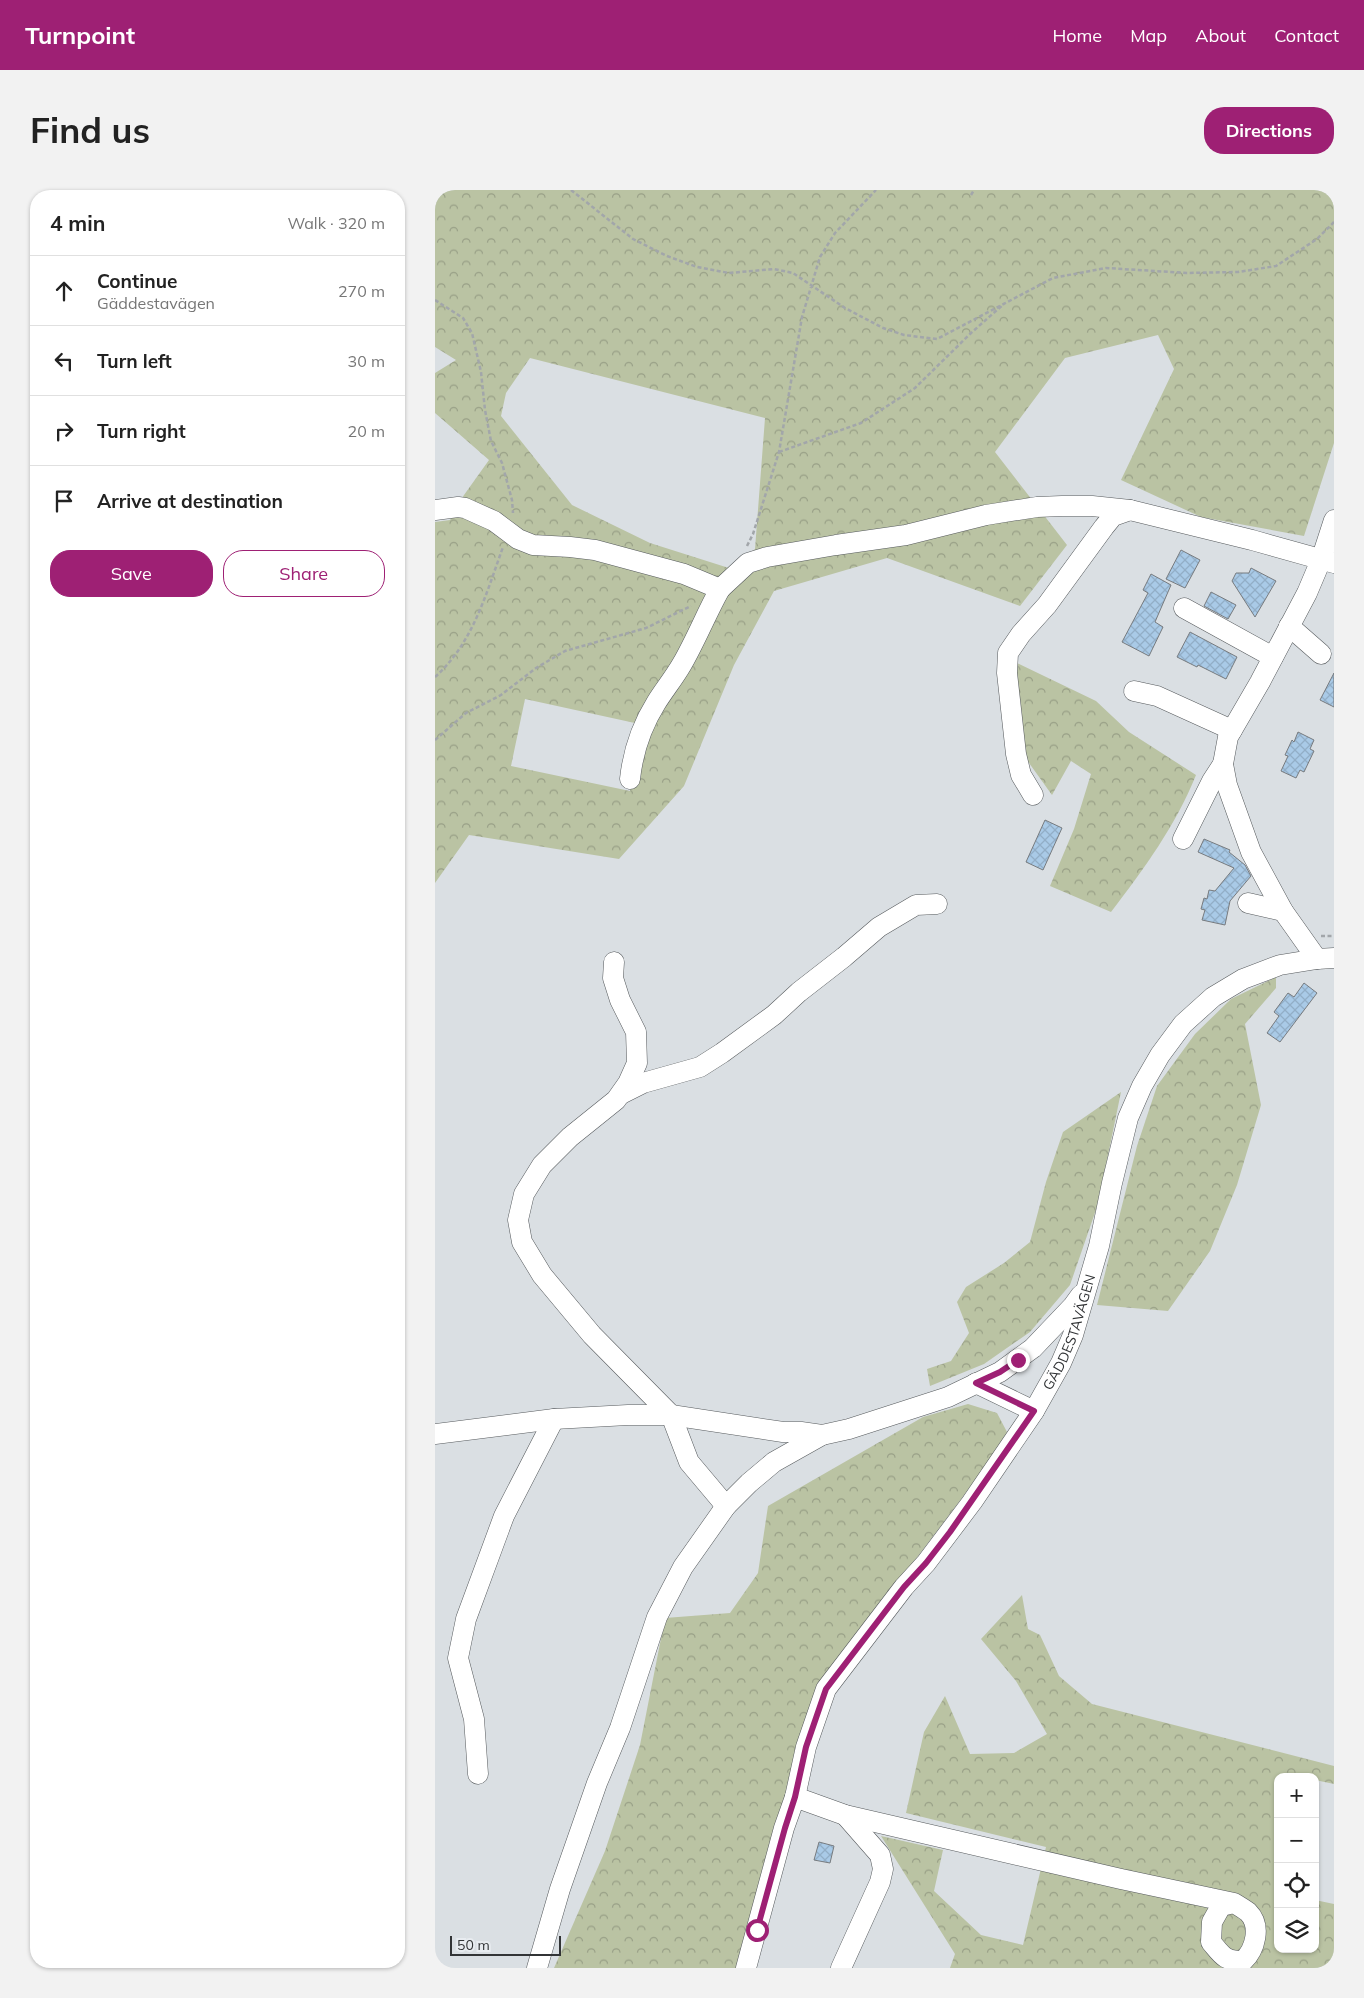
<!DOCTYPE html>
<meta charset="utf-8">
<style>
:root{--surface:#fff;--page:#f2f2f2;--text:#222;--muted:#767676;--line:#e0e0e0;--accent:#9e2074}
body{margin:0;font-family:Mulish,sans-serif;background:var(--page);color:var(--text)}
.controls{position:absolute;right:15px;bottom:15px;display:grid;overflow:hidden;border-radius:10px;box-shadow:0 1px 4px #0004}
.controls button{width:45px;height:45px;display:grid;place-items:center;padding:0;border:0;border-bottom:1px solid var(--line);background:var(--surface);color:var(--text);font:25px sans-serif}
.scale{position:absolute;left:15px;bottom:12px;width:111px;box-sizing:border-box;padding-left:5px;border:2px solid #323436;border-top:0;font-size:14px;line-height:18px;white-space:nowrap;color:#323436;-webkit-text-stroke:4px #e8ecf0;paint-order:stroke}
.stop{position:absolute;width:15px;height:15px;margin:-11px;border:4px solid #9e2074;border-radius:50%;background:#fff}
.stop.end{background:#9e2074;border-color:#fff;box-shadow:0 1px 5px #0008}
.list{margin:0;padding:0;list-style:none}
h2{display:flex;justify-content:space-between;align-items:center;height:65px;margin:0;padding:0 20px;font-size:21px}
h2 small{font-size:16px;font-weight:400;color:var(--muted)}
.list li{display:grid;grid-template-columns:32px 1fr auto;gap:15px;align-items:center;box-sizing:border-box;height:70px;padding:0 20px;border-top:1px solid var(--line)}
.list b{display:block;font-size:19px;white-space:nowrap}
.list p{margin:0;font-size:16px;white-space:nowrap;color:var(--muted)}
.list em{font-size:16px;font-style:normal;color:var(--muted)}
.actions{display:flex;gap:10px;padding:15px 20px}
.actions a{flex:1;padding:11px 0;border:1px solid var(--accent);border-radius:20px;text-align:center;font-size:18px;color:var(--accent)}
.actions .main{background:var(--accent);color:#fff}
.icon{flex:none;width:28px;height:28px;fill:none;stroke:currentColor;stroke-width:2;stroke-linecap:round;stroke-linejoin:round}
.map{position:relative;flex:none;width:899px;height:1778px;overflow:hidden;border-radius:20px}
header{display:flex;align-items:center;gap:30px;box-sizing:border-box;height:70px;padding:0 25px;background:var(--accent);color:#fff}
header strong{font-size:24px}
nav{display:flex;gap:28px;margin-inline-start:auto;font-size:18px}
.intro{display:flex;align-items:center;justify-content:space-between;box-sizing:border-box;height:120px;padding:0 30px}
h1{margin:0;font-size:35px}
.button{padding:12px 22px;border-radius:20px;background:var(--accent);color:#fff;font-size:18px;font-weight:700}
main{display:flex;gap:30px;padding:0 30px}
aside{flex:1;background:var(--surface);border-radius:20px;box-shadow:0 1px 4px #0004}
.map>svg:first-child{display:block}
.forest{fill:url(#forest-crowns);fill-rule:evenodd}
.building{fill:url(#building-cross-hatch);stroke:#777b7f}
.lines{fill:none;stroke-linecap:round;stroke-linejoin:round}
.minor-casing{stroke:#565a5d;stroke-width:21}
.path{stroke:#a2a6aa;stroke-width:2.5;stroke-dasharray:4 2.5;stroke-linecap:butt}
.minor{stroke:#fff;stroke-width:20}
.route{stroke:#9e2074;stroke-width:6}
.labels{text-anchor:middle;stroke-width:4.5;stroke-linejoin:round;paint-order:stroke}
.street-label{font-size:14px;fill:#323436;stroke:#e8ecf0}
</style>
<header>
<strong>Turnpoint</strong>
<nav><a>Home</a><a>Map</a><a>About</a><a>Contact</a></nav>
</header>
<div class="intro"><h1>Find us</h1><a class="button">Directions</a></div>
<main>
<aside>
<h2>4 min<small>Walk · 320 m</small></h2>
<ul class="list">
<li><svg class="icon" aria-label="ahead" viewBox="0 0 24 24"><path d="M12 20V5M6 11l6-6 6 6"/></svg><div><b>Continue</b><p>Gäddestavägen</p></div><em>270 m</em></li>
<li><svg class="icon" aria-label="left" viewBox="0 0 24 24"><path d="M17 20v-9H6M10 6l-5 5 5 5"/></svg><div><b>Turn left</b></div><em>30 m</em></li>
<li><svg class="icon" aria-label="right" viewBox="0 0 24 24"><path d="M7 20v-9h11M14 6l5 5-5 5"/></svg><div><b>Turn right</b></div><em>20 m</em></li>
<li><svg class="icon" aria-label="arrive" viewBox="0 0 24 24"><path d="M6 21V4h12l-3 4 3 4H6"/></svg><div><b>Arrive at destination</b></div></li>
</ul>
<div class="actions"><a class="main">Save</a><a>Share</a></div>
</aside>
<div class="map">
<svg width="899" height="1778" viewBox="0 0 899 1778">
<defs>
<pattern id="forest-crowns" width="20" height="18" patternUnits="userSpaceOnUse" patternTransform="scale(1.25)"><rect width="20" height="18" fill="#bac3a3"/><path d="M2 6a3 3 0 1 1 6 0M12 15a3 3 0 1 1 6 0" fill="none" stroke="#989f86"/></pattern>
<pattern id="building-cross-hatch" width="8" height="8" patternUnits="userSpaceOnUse" patternTransform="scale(1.25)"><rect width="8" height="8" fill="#a9cae7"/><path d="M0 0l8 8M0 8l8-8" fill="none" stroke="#92aec7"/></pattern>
</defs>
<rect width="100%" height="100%" fill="#dadfe3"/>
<!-- forest -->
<path class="forest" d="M0 0H899V253L869 346 766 327 686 290 739 179 723 145 630 168 560 262 632 355 585 416 452 368 339 401 299 475 249 596 184 669 34 645 0 693V332L15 330 24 312 54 270 0 223V183L21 170 0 157ZM95 168 330 228 320 359 297 379 215 353 137 315 66 226 71 203ZM90 509 209 535 195 601 76 576Z
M578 471 661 511 694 542 761 585C741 635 709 679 676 722L615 696 639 639 656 584 636 571 617 605 589 566Z
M841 787V798L810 834 826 915 802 995 775 1061 733 1121 662 1115 702 956 722 896 760 844 796 809Z
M686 902 663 1014 635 1095 595 1142 549 1174 495 1196 492 1179 516 1171 534 1143 522 1112 531 1097 569 1073 595 1052 611 992 628 942Z
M533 1214 562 1223 572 1242 558 1265 524 1312 387 1493 305 1778H119L170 1661 205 1555 230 1428 295 1423 323 1383 333 1316 488 1227Z
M587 1405 593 1439 605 1445 624 1486 657 1514 899 1576V1594L880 1590V1587H843V1759H880V1710L899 1714V1778H515L520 1764 446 1646 508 1660 499 1701 546 1745 588 1755 611 1657 471 1623 489 1542 510 1506 535 1564 579 1563 612 1544 581 1491 546 1449Z"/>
<!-- building -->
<path class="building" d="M746 360 765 370 750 398 731 389Z
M816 378 841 391 820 427 797 391 801 383H814Z
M716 384 736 395 720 432 728 437 714 466 687 452 713 403 708 400Z
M776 402 801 415 793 429 769 416Z
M755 442 802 467 791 489 763 475 762 477 742 467Z
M899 483V517L885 510Z
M863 542 879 550 875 559 879 561 869 582 865 580 861 588 846 581 853 566 850 565 857 550 859 552Z
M610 630 627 638 608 680 591 672Z
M769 649 795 660 794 662 810 675 816 686 795 711 790 735 767 730 770 720 766 719 769 708 772 709 774 700 780 701 799 678 763 662Z
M869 793 882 803 845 852 832 843 844 826 839 822 853 803 859 807Z
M384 1652 399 1656 395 1673 379 1670Z"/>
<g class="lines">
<!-- minor casing -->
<g class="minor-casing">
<g id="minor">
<path d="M0 320 23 317 30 318 59 331 83 349 98 355 135 357 160 360 249 384 285 399 313 373 332 367 401 355 471 345 551 325 602 317 627 316H657L695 320 817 350 899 373"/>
<path d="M749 418 838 467"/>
<path d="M854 436 886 464"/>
<path d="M699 501 722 506 797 540"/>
<path d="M195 589C198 561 206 537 221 513 229 500 239 488 247 474 261 450 271 424 285 399"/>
<path d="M598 605 586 585 581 564 572 483 573 463 586 444 612 415 669 337 678 326 695 320"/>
<path d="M748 649 777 591 788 574"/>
<path d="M813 713 848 721"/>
<path d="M882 769 848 721 816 662 792 595 788 574 793 547 825 492 872 403 886 370 899 330"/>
<path d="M179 772 178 788 185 810 201 842 202 873 193 893 181 910 135 947 107 975 89 1004 83 1030 87 1052 107 1085 157 1145 236 1225 254 1272 291 1316"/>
<path d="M186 904 208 893 265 877 287 863 339 825 364 802 409 767 444 737 481 715 502 714"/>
<path d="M541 1193 599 1221"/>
<path d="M0 1244 119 1229 193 1225H236L348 1242H366L387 1245"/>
<path d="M43 1584 39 1529 23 1468 31 1429 69 1326 119 1229"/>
<path d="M360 1607 410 1625 686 1689 799 1713C804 1716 809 1719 813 1722 827 1736 820 1760 808 1771 789 1771 787 1765 776 1752L777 1732 786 1716 799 1713"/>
<path d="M102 1778 125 1699 162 1593 185 1538 222 1427 248 1377 291 1316 314 1293 339 1272 387 1245 414 1239 513 1207 565 1182 598 1158 638 1116 646 1105"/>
<path id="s1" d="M311 1778 349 1638 360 1607 371 1557 391 1499 469 1397 491 1373 537 1312 599 1221 626 1173 638 1145 664 1056 677 993 693 928 707 896 725 865 748 834 778 807 808 789 845 775 882 769 899 768"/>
<path d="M406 1778 445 1692 448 1679 445 1665 410 1625"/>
</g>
</g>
<!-- path -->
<path class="path" d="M136 0 198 49 232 66 262 77 294 83 339 79 358 83 410 118 448 138 469 145 502 149 618 88 671 78 752 83 803 82 841 76 882 49 899 32
M536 5 539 0
M0 110 28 128 37 143 46 182 50 220 56 251 67 273 77 310 78 323
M344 262 426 233 480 198 536 143 570 113
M312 356 318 344 344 262 367 127 385 67 400 43 441 0
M0 487C38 453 51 404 68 357
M0 550 31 523 66 505 101 478 130 461 211 438 256 416
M886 746H899"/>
<!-- minor -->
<use href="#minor" class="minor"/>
</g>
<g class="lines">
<!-- route -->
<path class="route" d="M322 1740 350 1638 360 1607 371 1557 391 1499 469 1397 491 1373 515 1342 599 1221 541 1193 565 1182 583 1170"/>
</g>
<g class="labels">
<!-- street labels -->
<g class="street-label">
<text dy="5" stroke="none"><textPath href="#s1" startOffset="725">GÄDDESTAVÄGEN</textPath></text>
</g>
</g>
</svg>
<div class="controls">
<button>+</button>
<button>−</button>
<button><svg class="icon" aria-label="locate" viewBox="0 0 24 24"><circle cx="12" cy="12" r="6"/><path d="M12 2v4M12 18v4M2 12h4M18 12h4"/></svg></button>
<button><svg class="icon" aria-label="layers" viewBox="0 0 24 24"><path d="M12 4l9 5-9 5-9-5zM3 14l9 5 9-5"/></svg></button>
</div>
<div class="scale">50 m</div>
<div class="stop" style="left:322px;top:1740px"></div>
<div class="stop end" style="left:583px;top:1170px"></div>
</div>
</main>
